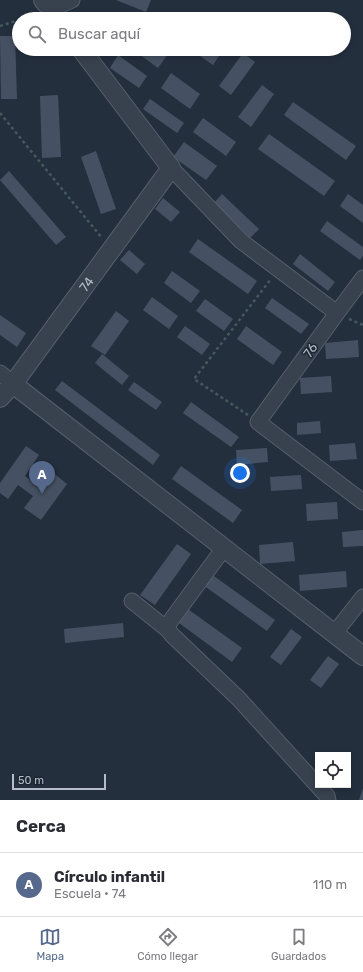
<!DOCTYPE html>
<html lang="es">
<meta charset="utf-8">
<style>
:root{--surface:#fff;--page:#f2f2f3;--text:#2b2b33;--muted:#7c7c81;--line:#e1e1e2;--accent:#56698c}
body{margin:0;font-family:Rubik,sans-serif;background:var(--page);color:var(--text)}
.controls{position:absolute;right:12px;bottom:12px;display:grid;overflow:hidden;border-radius:0px;box-shadow:0 2px 6px #0003}
.controls button{width:36px;height:36px;display:grid;place-items:center;padding:0;border:0;border-bottom:1px solid var(--line);background:var(--surface);color:var(--text);font:20px sans-serif}
.scale{position:absolute;left:12px;bottom:10px;width:94px;box-sizing:border-box;padding-left:4px;border:2px solid #b4bcc9;border-top:0;font-size:11px;line-height:14px;white-space:nowrap;color:#b4bcc9;-webkit-text-stroke:3px #1d2633;paint-order:stroke}
.you{position:absolute;left:240px;top:473px;width:14px;height:14px;margin:-10px;border:3px solid #fff;border-radius:50%;background:#1a73e8;box-shadow:0 0 0 6px #1a73e833}
.badge{display:grid;place-items:center;width:26px;height:26px;border-radius:50%;background:var(--accent);color:#fff;font-size:13px;font-weight:700}
.pin{position:absolute;translate:-50% -33px;filter:drop-shadow(0 1px 2px #0008)}
.pin::after{content:'';position:absolute;top:21px;width:14px;height:12px;background:inherit;clip-path:polygon(0 0,100% 0,50% 100%)}
.list{margin:0;padding:0;list-style:none}
h2{display:flex;justify-content:space-between;align-items:center;height:52px;margin:0;padding:0 16px;font-size:17px}
h2 small{font-size:13px;font-weight:400;color:var(--muted)}
.list li{display:grid;grid-template-columns:26px 1fr auto;gap:12px;align-items:center;box-sizing:border-box;height:64px;padding:0 16px;border-top:1px solid var(--line)}
.list b{display:block;font-size:15px;white-space:nowrap}
.list p{margin:0;font-size:13px;white-space:nowrap;color:var(--muted)}
.list em{font-size:13px;font-style:normal;color:var(--muted)}
.icon{flex:none;width:22px;height:22px;fill:none;stroke:currentColor;stroke-width:2;stroke-linecap:round;stroke-linejoin:round}
.map{position:relative;flex:none;width:363px;height:800px;overflow:hidden}
.search{position:absolute;background:var(--surface);box-shadow:0 2px 6px #0003;left:12px;right:12px;top:12px;height:44px;display:flex;align-items:center;gap:10px;box-sizing:border-box;padding:0 14px;border-radius:22px;color:var(--muted);font-size:15px}
.sheet{height:116px;background:var(--surface)}
nav{display:flex;justify-content:space-around;align-items:center;box-sizing:border-box;height:56px;border-top:1px solid var(--line);background:var(--surface);font-size:11px;color:var(--muted)}
nav a{display:grid;justify-items:center;gap:2px}
nav .on{color:var(--accent)}
.map>svg:first-child{display:block}
.building{fill:#455162}
.lines{fill:none;stroke-linecap:round;stroke-linejoin:round}
.minor-casing{stroke:#565f6c;stroke-width:17}
.tertiary-casing{stroke:#565f6c;stroke-width:20}
.path{stroke:#44595c;stroke-width:2.5;stroke-dasharray:3 3;stroke-linecap:butt}
.minor{stroke:#38414e;stroke-width:15}
.tertiary{stroke:#38414e;stroke-width:18}
.labels{text-anchor:middle;stroke-width:3;stroke-linejoin:round;paint-order:stroke}
.street-label{font-size:13px;fill:#b4bcc9;stroke:#1d2633}
</style>
<div class="map">
<svg width="363" height="800" viewBox="0 0 363 800">
<rect width="100%" height="100%" fill="#242f3e"/>
<!-- building -->
<path class="building" d="M116 0H151L146 12Z
M168 12 178 19H163Z
M0 36H15L17 99H1Z
M132 49H161L168 54 158 68Z
M190 49H222L223 50 213 65Z
M243 53 255 62 231 95 219 86Z
M118 55 147 76 139 88 110 68Z
M171 73 200 94 190 109 161 88Z
M262 85 274 94 251 127 238 117Z
M58 95 61 157 42 158 40 96Z
M150 99 184 123 177 133 143 109Z
M293 102 356 146 346 160 284 115Z
M203 118 236 142 226 156 193 132Z
M269 134 335 181 324 196 258 149Z
M184 142 217 166 206 180 173 157Z
M96 151 116 209 101 214 81 157Z
M9 171 66 237 56 245 0 180Z
M222 194 259 229 250 238 214 203Z
M348 194 363 205V223L340 206Z
M163 198 180 212 171 222 155 209Z
M327 221 363 247V256L360 260 320 231Z
M198 239 257 281 248 294 189 252Z
M129 250 145 264 137 274 120 260Z
M300 254 335 282 328 291 293 264Z
M172 271 200 291 191 303 164 283Z
M152 297 178 316 169 329 143 310Z
M272 298 309 324 301 334 265 308Z
M205 299 233 319 224 331 196 311Z
M116 311 129 321 105 355 91 346Z
M0 315 26 333 17 347 0 335Z
M185 326 210 344 202 355 177 337Z
M246 326 282 352 273 365 237 339Z
M358 340 359 357 326 359 325 343Z
M102 354 129 376 122 385 95 363Z
M331 376 332 392 301 394 300 378Z
M62 381 160 455 153 465 55 390Z
M134 382 162 402 156 410 128 390Z
M191 402 239 437 231 447 183 413Z
M320 421 321 433 297 435V423Z
M355 443 357 459 330 461 329 445Z
M26 446 39 455 25 476 40 487 51 471 67 484 41 520 24 508 33 496 18 485 8 499 0 493V483Z
M267 448 268 462 237 465 236 450Z
M181 466 242 510 233 523 172 479Z
M301 475 302 489 271 491 270 477Z
M337 502 338 519 307 521 306 504Z
M363 530V546L343 547 342 532Z
M293 542 295 561 260 564 259 545Z
M177 544 191 554 155 605 140 595Z
M346 571 347 587 300 591 299 575Z
M211 574 275 620 267 631 203 585Z
M185 607 242 648 232 662 175 620Z
M123 623 124 637 65 643 64 629Z
M291 629 302 637 281 665 270 657Z
M328 656 339 664 321 688 310 680Z
M363 788V800H359Z"/>
<g class="lines">
<!-- minor casing -->
<g class="minor-casing">
<path id="minor" d="M51 9 72 0
M171 168 241 241 337 313
M363 278 337 313 258 422 363 502
M0 373 13 384
M132 601 168 630 172 635 239 699 327 796 328 800
M168 630 169 623 224 548
M334 634 363 597"/>
</g>
<!-- tertiary casing -->
<g class="tertiary-casing">
<g id="tertiary">
<path d="M43 0 59 19"/>
<path d="M13 384 363 656"/>
<path id="s1" d="M0 398 13 384 171 168 81 49"/>
</g>
</g>
<!-- path -->
<path class="path" d="M21 19 36 14
M0 26 19 20
M0 113 102 238
M349 319 363 325
M248 415 194 379 271 279"/>
<!-- minor -->
<use href="#minor" class="minor"/>
<!-- tertiary -->
<use href="#tertiary" class="tertiary"/>
</g>
<g class="labels">
<!-- street labels -->
<g class="street-label">
<text dy="5" stroke="none"><textPath href="#s1" startOffset="143">74</textPath></text>
<text transform="translate(310 350) rotate(-54)" y="5">76</text>
</g>
</g>
</svg>
<div class="controls">
<button><svg class="icon" aria-label="locate" viewBox="0 0 24 24"><circle cx="12" cy="12" r="6"/><path d="M12 2v4M12 18v4M2 12h4M18 12h4"/></svg></button>
</div>
<div class="scale">50 m</div>
<div class="you"></div>
<div class="pin badge" style="left:42px;top:494px">A</div>
<div class="search"><svg class="icon" aria-label="search" viewBox="0 0 24 24"><circle cx="10" cy="10" r="6"/><path d="M15 15l6 6"/></svg>Buscar aquí</div>
</div>
<section class="sheet">
<h2>Cerca<small></small></h2>
<ul class="list">
<li><span class="badge">A</span><div><b>Círculo infantil</b><p>Escuela · 74</p></div><em>110 m</em></li>
</ul>
</section>
<nav>
<a class="on"><svg class="icon" aria-label="map" viewBox="0 0 24 24"><path d="M3 6l6-2 6 2 6-2v14l-6 2-6-2-6 2zM9 4v14M15 6v14"/></svg>Mapa</a>
<a><svg class="icon" aria-label="directions" viewBox="0 0 24 24"><path d="M12 3l9 9-9 9-9-9zM9 14v-3h6M13 9l2 2-2 2"/></svg>Cómo llegar</a>
<a><svg class="icon" aria-label="saved" viewBox="0 0 24 24"><path d="M7 4h10v16l-5-4-5 4z"/></svg>Guardados</a>
</nav>
